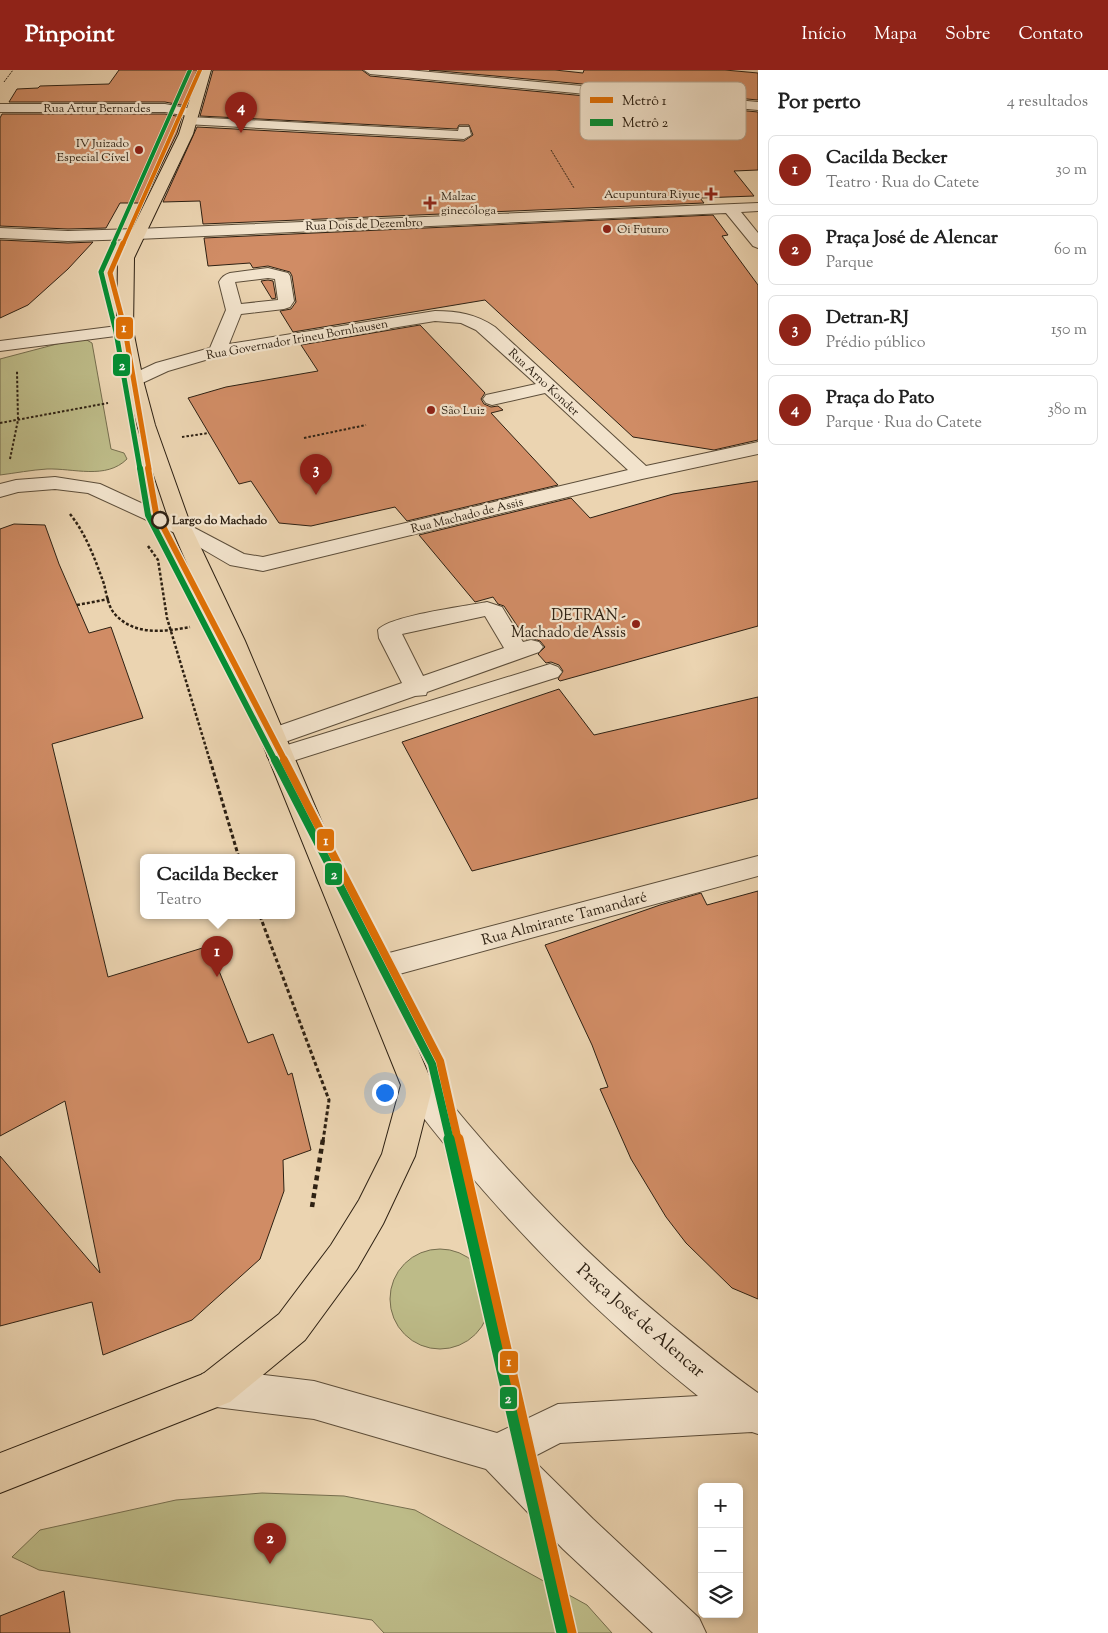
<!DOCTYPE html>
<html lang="pt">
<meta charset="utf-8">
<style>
:root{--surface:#fff;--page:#f2f2f2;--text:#222;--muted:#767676;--line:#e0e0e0;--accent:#8f2418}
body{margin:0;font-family:"Sorts Mill Goudy",serif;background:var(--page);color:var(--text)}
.controls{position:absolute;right:15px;bottom:15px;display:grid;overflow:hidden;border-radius:8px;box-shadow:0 2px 8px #0003}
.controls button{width:45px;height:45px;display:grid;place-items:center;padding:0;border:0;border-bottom:1px solid var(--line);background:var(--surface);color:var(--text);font:25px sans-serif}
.you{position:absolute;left:384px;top:1022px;width:18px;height:18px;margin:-12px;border:4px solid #fff;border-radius:50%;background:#1a73e8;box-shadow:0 0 0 8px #1a73e833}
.badge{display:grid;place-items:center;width:32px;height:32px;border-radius:50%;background:var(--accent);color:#fff;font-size:16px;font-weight:700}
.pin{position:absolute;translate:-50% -41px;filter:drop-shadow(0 1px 2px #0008)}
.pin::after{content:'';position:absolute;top:26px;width:18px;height:15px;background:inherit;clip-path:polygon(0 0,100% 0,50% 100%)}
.popup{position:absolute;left:140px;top:784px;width:155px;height:65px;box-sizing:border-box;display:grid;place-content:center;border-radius:8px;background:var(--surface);filter:drop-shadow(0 1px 4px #0005);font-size:16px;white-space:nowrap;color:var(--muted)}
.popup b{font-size:19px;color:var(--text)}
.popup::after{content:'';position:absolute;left:50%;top:100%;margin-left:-10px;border:10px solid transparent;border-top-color:var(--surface)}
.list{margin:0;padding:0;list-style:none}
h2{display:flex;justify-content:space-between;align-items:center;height:65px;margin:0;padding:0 20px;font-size:21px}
h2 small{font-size:16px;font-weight:400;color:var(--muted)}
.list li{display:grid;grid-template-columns:32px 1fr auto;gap:15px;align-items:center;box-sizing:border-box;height:70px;margin:0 10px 10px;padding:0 10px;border:1px solid var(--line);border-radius:8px}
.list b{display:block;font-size:19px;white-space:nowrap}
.list p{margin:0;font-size:16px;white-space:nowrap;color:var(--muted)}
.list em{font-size:16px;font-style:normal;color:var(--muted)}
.icon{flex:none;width:28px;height:28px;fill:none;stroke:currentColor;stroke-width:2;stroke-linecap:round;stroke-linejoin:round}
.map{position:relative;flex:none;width:758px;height:1563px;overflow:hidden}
header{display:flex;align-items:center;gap:30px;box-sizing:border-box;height:70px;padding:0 25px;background:var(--accent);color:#fff}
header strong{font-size:24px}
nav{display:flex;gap:28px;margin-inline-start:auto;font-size:18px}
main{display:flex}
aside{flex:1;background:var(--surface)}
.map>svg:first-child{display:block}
.green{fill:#bdbb88;stroke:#766e4e}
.building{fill:#d08c65;stroke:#2e2113}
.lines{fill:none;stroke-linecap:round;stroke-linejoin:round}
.minor-casing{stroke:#5d4e3a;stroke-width:2}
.major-casing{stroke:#2e2113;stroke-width:2}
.path-far4{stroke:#2e2113;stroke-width:1;stroke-dasharray:2 1;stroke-linecap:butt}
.path-far3{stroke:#2e2113;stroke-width:2;stroke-dasharray:2.5 2;stroke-linecap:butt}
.path-far2{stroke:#2e2113;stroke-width:2.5;stroke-dasharray:3 2;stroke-linecap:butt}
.path-far1{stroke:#2e2113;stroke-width:3;stroke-dasharray:4 2.5;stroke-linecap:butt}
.path{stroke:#2e2113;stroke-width:4.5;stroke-dasharray:5 4;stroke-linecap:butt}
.minor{fill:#f2e3cc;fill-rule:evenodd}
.major{fill:#ebd4b1;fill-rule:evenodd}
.metro-1-far4-casing{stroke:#f2e3cc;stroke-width:5.5}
.metro-1-far3-casing{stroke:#f2e3cc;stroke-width:8}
.metro-1-far2-casing{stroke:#f2e3cc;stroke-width:9}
.metro-1-far1-casing{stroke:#f2e3cc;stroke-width:12}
.metro-1-casing{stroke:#f2e3cc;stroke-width:14}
.metro-2-far4-casing{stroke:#f2e3cc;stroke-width:5.5}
.metro-2-far3-casing{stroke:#f2e3cc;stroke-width:8}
.metro-2-far2-casing{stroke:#f2e3cc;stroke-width:9}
.metro-2-far1-casing{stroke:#f2e3cc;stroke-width:12}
.metro-2-casing{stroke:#f2e3cc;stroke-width:14}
.metro-1-far4{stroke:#de7006;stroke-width:4}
.metro-1-far3{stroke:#de7006;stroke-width:5}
.metro-1-far2{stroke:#de7006;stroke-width:6}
.metro-1-far1{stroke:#de7006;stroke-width:8}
.metro-1{stroke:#de7006;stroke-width:11}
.metro-2-far4{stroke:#028f34;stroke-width:4}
.metro-2-far3{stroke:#028f34;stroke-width:5}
.metro-2-far2{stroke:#028f34;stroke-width:6}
.metro-2-far1{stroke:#028f34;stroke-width:8}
.metro-2{stroke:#028f34;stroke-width:11}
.poi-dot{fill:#8f2418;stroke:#f2e3cc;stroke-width:2}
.stop-dot{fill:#f2e3cc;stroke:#2e2113;stroke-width:2.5}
.labels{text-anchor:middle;stroke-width:4.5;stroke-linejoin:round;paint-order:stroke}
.far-street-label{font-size:12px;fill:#2e2113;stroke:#f2e3cc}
.far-poi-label{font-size:12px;fill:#2e2113;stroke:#f2e3cc;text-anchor:start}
.far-stop-label{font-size:12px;font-weight:bold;fill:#2e2113;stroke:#f2e3cc;text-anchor:start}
.poi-label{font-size:15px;fill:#2e2113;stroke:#f2e3cc;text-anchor:end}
.street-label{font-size:15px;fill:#2e2113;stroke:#f2e3cc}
.near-street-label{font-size:18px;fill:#2e2113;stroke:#f2e3cc}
.key{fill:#f2e3cc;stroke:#b7a994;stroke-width:1}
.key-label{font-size:14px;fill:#2e2113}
.line-badge{stroke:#f2e3cc;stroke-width:2}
.badge-label{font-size:14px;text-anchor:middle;font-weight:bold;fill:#fff}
</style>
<header>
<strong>Pinpoint</strong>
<nav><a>Início</a><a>Mapa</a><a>Sobre</a><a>Contato</a></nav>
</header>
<main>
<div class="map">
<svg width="758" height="1563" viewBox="0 0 758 1563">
<rect width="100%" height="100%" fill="#ebd4b1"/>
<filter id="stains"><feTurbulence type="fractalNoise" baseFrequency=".004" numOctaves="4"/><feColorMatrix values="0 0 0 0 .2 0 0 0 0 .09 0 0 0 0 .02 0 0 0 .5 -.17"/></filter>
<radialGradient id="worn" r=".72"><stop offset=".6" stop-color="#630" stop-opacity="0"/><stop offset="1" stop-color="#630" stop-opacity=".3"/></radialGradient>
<!-- green -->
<path class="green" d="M85 269 92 273 111 379 124 383 127 389C106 410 73 398 47 399 31 400 16 403 0 405V289L72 270Z
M390 1229a50 50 0 1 1 100 0a50 50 0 1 1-100 0Z
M262 1423 344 1426 415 1440 587 1535 612 1563H384L372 1550 39 1500 12 1487 40 1460 176 1430Z"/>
<!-- building -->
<path class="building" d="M119 0H197L186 36 165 32H9L17 19 38 18 40 16 109 14Z
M213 0H362L370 6 758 42V100L734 101 754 126 700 128 704 133 203 154 200 131 163 132 197 57 464 71 473 65 469 55H459L457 59 200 46Z
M429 0H555L583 3 584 0H725L758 3V30Z
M2 44H165L182 47 177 63 143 133H120L106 158 68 159 0 156V48Z
M713 145 728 165 722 166 758 215V370L714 380 633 367 485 230 293 262 280 241 291 239 296 232 292 206 290 202 268 196 253 198 250 193 208 196 204 168Z
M0 170 68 173 93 172 68 199 28 235 0 248Z
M268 210 273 211 276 228 272 229 261 211Z
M420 255 485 323 481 329 484 334 491 337 498 336 503 340 491 343 558 415 407 451 395 437 311 456 279 453 251 411 239 414 188 328 226 317 318 301 301 275Z
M758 411V556L560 611 558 609 563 601 559 595 551 592 546 593 538 584 545 577 540 571 531 568 526 569 504 536 498 534 493 527 475 532 419 465 571 428 590 448 673 424Z
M14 454 45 455 59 494 89 563 111 557 143 648 52 674 108 907 209 876 248 973 273 964 288 1005 292 1003 311 1080 283 1090 284 1121 260 1189 192 1250 103 1285 92 1232 0 1256V1086L100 1203 65 1031 0 1066V459Z
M559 619 594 665 758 627V728L472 801 402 672Z
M758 821V1229L732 1218 686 1173 666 1147 631 1089 600 1019 608 1017 592 975 545 875 660 835 701 823 707 835Z
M64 1521 70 1563H0V1546Z"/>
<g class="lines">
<!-- minor casing -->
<g class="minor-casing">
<path id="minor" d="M364 0H408L758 32V40L370 4Z
M0 34H165L197 40 199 43 193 47 165 42H0Z
M190 47 458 61 459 57H469L471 65 464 69 185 54 184 51Z
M758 133V141L741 142 758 163V178L753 176 726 143 137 169 68 171 0 168V158L68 161 137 159Z
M268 198 288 203 290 206 294 231 290 237 284 239 241 244 229 274 435 241C458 241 476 244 495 257L646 396 758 372V384L642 409 263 501 230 495 175 463 88 423 55 419 18 422 0 427V414L16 410 55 407 100 414 189 455 244 484 263 487 628 400 545 323 492 335 486 333 483 329 486 325 536 314 476 260 461 253 435 251 219 286 168 301 140 314 134 315 128 314 125 310 128 306 156 293 210 278 226 240 219 212C222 207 224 205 230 203ZM268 208 275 209 278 230 241 234 235 212Z
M125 255 131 256 133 260 131 264 0 281V271Z
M487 532 502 537 523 572 531 570 539 572 543 577 539 582 427 622 426 625 415 626 282 673 273 676 264 673 260 667 264 661 402 613 379 568 378 560C388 546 467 536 487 532ZM485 546 504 578 423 606 402 564Z
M550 594 558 597 562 602 558 607 280 695 271 692 267 686 271 680Z
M758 786V806L370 912 359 909 355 900 359 891 370 888Z
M417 1001 428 1005C501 1097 581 1181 671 1255 699 1278 728 1302 758 1323V1364L752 1362 560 1373 531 1388 593 1449 699 1548 706 1563H653L563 1479 486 1399 314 1349 216 1337 202 1332 197 1318 202 1304 216 1299 314 1311 497 1363 558 1334 698 1326C588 1238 491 1138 406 1025L401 1015 406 1005Z"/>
</g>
<!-- major casing -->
<g class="major-casing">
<path id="major" d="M199 0H211L193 64 134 188 133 260 143 310 155 355 192 459 245 571 433 1015 415 1086 383 1154 357 1199 305 1270 230 1332 0 1423V1383L203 1304 279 1244 331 1175 359 1130 382 1084 401 1015 221 571 172 459 137 355 125 310 117 260 118 188 179 64Z"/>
</g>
<!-- path-far4 -->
<path class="path-far4" d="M4 12 13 0
M551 80 574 118"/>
<!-- path-far3 -->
<path class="path-far3" d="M0 353 108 333
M182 367 209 363
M304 368 366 355
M10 389 18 350 17 301"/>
<!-- path-far2 -->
<path class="path-far2" d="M70 444C86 464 95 489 104 514 106 522 108 536 114 543 133 566 164 562 190 557
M148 476 158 490 167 548 210 691
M77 535 109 529"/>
<!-- path-far1 -->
<path class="path-far1" d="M210 690 239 788
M260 846 329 1030 323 1071"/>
<!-- path -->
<path class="path" d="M312 1137 323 1069"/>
<!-- minor -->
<use href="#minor" class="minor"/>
<!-- major -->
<use href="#major" class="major"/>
<!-- metro-1-far4 casing -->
<g class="metro-1-far4-casing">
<path id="metro-1-far4" d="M123 174 200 0"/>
</g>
<!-- metro-1-far3 casing -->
<g class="metro-1-far3-casing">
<path id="metro-1-far3" d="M123 173 110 203 125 260 149 399"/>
</g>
<!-- metro-1-far2 casing -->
<g class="metro-1-far2-casing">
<path id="metro-1-far2" d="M148 398 156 443 285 691"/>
</g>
<!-- metro-1-far1 casing -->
<g class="metro-1-far1-casing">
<path id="metro-1-far1" d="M284 690 440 991 458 1071"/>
</g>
<!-- metro-1 casing -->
<g class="metro-1-casing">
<path id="metro-1" d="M458 1069 571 1563"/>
</g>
<!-- metro-2-far4 casing -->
<g class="metro-2-far4-casing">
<path id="metro-2-far4" d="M113 174 190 0"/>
</g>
<!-- metro-2-far3 casing -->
<g class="metro-2-far3-casing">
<path id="metro-2-far3" d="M114 173 101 202 116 262 140 399"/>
</g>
<!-- metro-2-far2 casing -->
<g class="metro-2-far2-casing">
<path id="metro-2-far2" d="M140 398 148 445 275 691"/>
</g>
<!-- metro-2-far1 casing -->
<g class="metro-2-far1-casing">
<path id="metro-2-far1" d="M275 690 432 994 450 1071"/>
</g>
<!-- metro-2 casing -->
<g class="metro-2-casing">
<path id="metro-2" d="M449 1069 562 1563"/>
</g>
<!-- metro-1-far4 -->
<use href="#metro-1-far4" class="metro-1-far4"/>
<!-- metro-1-far3 -->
<use href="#metro-1-far3" class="metro-1-far3"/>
<!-- metro-1-far2 -->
<use href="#metro-1-far2" class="metro-1-far2"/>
<!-- metro-1-far1 -->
<use href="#metro-1-far1" class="metro-1-far1"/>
<!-- metro-1 -->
<use href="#metro-1" class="metro-1"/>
<!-- metro-2-far4 -->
<use href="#metro-2-far4" class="metro-2-far4"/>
<!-- metro-2-far3 -->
<use href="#metro-2-far3" class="metro-2-far3"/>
<!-- metro-2-far2 -->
<use href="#metro-2-far2" class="metro-2-far2"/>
<!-- metro-2-far1 -->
<use href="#metro-2-far1" class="metro-2-far1"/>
<!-- metro-2 -->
<use href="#metro-2" class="metro-2"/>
</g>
<!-- markers -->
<g class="poi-dot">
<circle cx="139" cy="80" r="5"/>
<path d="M708.5 116.5h5v5h5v5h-5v5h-5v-5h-5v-5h5z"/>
<path d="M427.5 125.5h5v5h5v5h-5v5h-5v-5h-5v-5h5z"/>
<circle cx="607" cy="159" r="5"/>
<circle cx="431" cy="340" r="5"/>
<circle cx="636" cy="554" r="5"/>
</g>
<circle class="stop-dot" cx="160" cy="450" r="8"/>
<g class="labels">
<!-- far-street labels -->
<g class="far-street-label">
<text x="97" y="42">Rua Artur Bernardes</text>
<text transform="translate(364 154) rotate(-2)" y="4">Rua Dois de Dezembro</text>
<text transform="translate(297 269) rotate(-10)" y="4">Rua Governador Irineu Bornhausen</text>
<text transform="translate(544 312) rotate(43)" y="4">Rua Arno Konder</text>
<text transform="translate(467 445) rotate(-14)" y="4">Rua Machado de Assis</text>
</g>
<!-- far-poi labels -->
<g class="far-poi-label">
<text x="129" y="77" text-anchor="end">IV Juizado<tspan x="129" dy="14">Especial Cível</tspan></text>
<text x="700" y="128" text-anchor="end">Acupuntura Riyue</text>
<text x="441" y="130">Malzac<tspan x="441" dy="14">ginecóloga</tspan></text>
<text x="617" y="163">Oi Futuro</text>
<text x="441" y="344">São Luiz</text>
</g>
<!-- far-stop labels -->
<g class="far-stop-label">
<text x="172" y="454">Largo do Machado</text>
</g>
<!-- poi labels -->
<g class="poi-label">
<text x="626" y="550">DETRAN -<tspan x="626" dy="17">Machado de Assis</tspan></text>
</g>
<!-- street labels -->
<g class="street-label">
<text transform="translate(564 848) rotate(-15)" y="5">Rua Almirante Tamandaré</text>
</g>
<!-- near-street labels -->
<g class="near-street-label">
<text transform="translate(641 1250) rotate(41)" y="6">Praça José de Alencar</text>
</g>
</g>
<!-- legend -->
<rect x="580" y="12" width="166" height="58" rx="8" class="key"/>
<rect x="590" y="27" width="23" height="6" fill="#de7006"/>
<rect x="590" y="49" width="23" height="7" fill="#028f34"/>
<g class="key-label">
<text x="622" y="35">Metrô 1</text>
<text x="622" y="57">Metrô 2</text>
</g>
<g class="line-badge">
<rect x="115" y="246" width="19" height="24" rx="5" fill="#de7006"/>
<rect x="112" y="283" width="19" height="24" rx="5" fill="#028f34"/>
<rect x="316" y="758" width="19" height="24" rx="5" fill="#de7006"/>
<rect x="324" y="792" width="19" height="24" rx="5" fill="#028f34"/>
<rect x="499" y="1280" width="20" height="24" rx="5" fill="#de7006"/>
<rect x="499" y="1316" width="19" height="24" rx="5" fill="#028f34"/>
</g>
<g class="badge-label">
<text x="124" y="262">1</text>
<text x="122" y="300">2</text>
<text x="326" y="775">1</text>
<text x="334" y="809">2</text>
<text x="509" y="1296">1</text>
<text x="508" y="1333">2</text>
</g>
<rect width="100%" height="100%" filter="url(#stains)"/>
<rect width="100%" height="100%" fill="url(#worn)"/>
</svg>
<div class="controls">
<button>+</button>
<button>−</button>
<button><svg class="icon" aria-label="layers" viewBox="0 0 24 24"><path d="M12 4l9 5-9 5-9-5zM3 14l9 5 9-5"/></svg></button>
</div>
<div class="you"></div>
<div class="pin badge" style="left:217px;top:907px">1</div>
<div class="popup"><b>Cacilda Becker</b>Teatro</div>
<div class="pin badge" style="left:270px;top:1494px">2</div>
<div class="pin badge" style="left:316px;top:425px">3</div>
<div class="pin badge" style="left:241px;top:63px">4</div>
</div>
<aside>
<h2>Por perto<small>4 resultados</small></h2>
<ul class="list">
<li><span class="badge">1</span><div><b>Cacilda Becker</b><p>Teatro · Rua do Catete</p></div><em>30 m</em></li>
<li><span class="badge">2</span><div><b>Praça José de Alencar</b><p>Parque</p></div><em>60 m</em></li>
<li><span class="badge">3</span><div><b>Detran-RJ</b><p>Prédio público</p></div><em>150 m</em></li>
<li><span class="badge">4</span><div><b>Praça do Pato</b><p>Parque · Rua do Catete</p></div><em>380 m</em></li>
</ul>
</aside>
</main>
